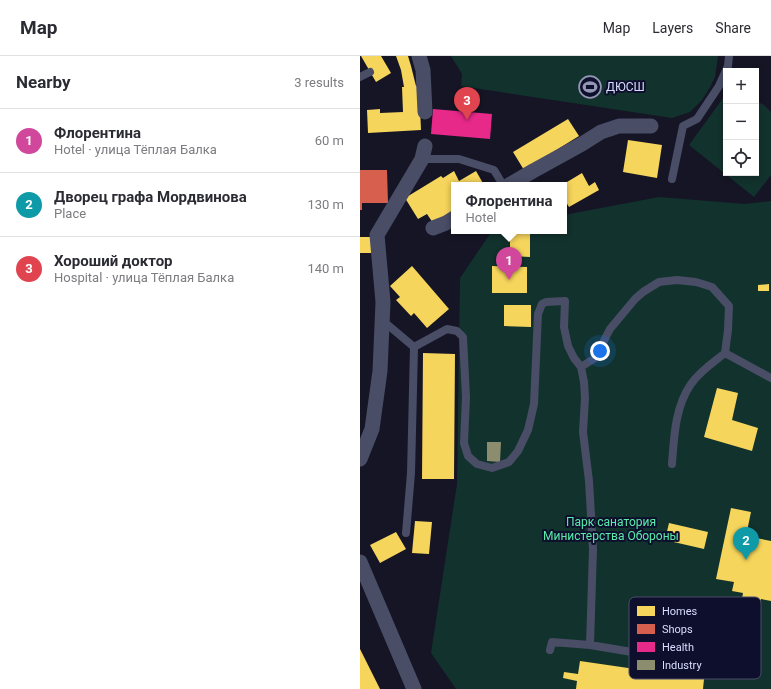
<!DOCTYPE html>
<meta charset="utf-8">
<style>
:root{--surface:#fff;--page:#f7f7f7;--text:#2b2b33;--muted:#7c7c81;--line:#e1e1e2;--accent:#5a5c6d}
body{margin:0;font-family:Roboto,sans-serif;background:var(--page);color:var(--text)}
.controls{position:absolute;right:12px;top:12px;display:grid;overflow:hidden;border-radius:0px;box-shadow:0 2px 6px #0003}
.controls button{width:36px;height:36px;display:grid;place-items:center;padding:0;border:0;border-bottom:1px solid var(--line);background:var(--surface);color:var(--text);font:20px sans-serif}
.you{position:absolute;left:240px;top:295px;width:14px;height:14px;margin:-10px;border:3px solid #fff;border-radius:50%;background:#1a73e8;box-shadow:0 0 0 6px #1a73e833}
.badge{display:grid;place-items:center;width:26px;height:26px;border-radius:50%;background:var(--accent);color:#fff;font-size:13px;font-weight:700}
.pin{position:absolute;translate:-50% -33px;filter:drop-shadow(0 1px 2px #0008)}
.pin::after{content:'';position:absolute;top:21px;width:14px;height:12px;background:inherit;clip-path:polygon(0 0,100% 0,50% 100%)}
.popup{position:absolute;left:91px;top:126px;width:116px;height:52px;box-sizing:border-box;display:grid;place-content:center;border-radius:0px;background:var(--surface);filter:drop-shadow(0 1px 3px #0005);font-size:13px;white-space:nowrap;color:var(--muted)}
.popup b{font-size:15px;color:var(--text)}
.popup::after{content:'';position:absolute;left:50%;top:100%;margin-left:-8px;border:8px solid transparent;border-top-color:var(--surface)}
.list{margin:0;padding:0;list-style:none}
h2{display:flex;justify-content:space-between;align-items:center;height:52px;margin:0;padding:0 16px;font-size:17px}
h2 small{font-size:13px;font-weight:400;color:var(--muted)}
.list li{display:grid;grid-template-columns:26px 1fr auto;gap:12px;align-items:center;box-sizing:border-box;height:64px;padding:0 16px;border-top:1px solid var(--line)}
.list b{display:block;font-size:15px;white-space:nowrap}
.list p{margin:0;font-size:13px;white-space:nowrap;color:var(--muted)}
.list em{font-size:13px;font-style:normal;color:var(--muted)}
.icon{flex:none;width:22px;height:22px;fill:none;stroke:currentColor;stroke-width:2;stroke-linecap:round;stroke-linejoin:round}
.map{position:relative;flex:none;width:411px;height:633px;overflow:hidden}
header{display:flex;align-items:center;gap:24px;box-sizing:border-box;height:56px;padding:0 20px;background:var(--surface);border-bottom:1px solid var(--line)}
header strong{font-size:19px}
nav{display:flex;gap:22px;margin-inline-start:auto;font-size:14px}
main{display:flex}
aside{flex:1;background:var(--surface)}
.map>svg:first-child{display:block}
.green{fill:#12322d}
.homes{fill:#f6d55c}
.shops{fill:#d6604d}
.health{fill:#e7298a}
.industry{fill:#8c8c6e}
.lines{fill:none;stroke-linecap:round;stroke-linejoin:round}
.service{stroke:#494d66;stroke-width:8}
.minor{stroke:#494d66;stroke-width:15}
.labels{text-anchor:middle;stroke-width:4;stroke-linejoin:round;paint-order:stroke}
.poi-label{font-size:12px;fill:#d9ddff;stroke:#0e0f2c;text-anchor:start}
.park-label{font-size:12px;fill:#59ebaa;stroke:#0e0f2c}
.key{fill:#0e0f2c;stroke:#4b4d6b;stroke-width:1}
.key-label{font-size:11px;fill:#d9ddff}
</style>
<header>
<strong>Map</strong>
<nav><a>Map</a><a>Layers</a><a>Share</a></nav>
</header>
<main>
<aside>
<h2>Nearby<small>3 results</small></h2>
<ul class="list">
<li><span class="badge" style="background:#d1479c">1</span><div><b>Флорентина</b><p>Hotel · улица Тёплая Балка</p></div><em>60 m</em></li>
<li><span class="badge" style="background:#0f9aa8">2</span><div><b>Дворец графа Мордвинова</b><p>Place</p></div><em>130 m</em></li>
<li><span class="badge" style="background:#e0444e">3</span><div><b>Хороший доктор</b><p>Hospital · улица Тёплая Балка</p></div><em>140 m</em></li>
</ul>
</aside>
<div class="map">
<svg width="411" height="633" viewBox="0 0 411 633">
<rect width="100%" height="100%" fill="#151525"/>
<!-- green -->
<path class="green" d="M91 0H358L355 21 349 33 342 44 330 56 312 62 101 30 102 18Z
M366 38V117H396V45L404 49 411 56V119L394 141 329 89Z
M299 141 385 148 411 145V633H96L71 597 97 428 100 222 132 175H204V159Z"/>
<!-- homes -->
<path class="homes" d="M1 0H21L31 17 16 26Z
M36 0H48L51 10 56 30H59L61 74 8 77 7 54 20 53V57L43 56 42 31H44L41 14Z
M208 63 219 80 164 114 153 96Z
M268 84 302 89 297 122 263 116Z
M94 115 99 125 116 115 124 129H94V155L73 167 67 158 58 163 45 142 81 120 83 122Z
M222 117 229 130 235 126 239 134 209 151 204 143V129H202Z
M150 175H170V201L150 200Z
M0 181H14V197H0Z
M52 210 89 253 67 272 54 257 51 260 36 244 40 241 30 230Z
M132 210 167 211V237H132Z
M409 228V235H398V229Z
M144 249H171V271L144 270Z
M63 297 95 298 94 423H62Z
M357 332 378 337 372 364 398 372 392 395 344 381Z
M371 452 391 456 386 480 411 485V545L401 543 399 552 381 548 383 537 372 535 374 526 356 523Z
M55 465 72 466 69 498 52 497Z
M309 467 348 476 344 493 305 484Z
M36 476 46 493 20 507 10 489Z
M0 593 20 633H0Z
M220 605 344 623 343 633H216L217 625 203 622 204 616 218 618Z"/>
<!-- shops -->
<path class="shops" d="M0 114H27L28 147H2V154H0Z"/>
<!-- health -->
<path class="health" d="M73 53 132 58 130 83 71 78Z"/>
<!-- industry -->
<path class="industry" d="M127 386H141L140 406 127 405Z"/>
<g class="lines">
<!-- service -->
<path class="service" d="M0 21 10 16
M62 103H99L134 114 143 129
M312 123 323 70 337 63 359 30 368 10 369 0
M22 264 54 291 51 417 46 477
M54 291 87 273 97 275 103 281 106 341 104 387 108 400 117 408 132 412 149 406 158 395 168 374 174 348 178 258 182 248 186 246 205 245 204 271 208 290 214 302 221 311 224 326 225 342 223 376 229 425 233 493 230 589
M365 297 411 322
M221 311 235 302 250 273 275 243 283 236 299 226 317 224 336 226 352 231 369 250 368 274 365 297C354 306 340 315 331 328 315 351 314 381 312 408
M190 594 192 586 230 589 326 605"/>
<!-- minor -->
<path class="minor" d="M59 0 63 14 65 56
M149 129 173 115 222 88 241 76 259 70H291
M73 172 86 167 94 162
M0 403 12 373 20 315 23 246 17 179 62 103 65 90
M0 506 54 633"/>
</g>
<!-- icons -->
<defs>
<g id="stadium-ring" transform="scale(1.15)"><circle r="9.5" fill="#0e0f2c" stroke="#9497b3" stroke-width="1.5"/><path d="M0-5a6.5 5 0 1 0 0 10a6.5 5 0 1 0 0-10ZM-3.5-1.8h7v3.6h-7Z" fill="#9497b3"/></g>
</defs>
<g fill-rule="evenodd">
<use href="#stadium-ring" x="230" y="31"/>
</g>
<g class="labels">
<!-- poi labels -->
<g class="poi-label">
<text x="246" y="35">ДЮСШ</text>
</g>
<!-- park labels -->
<g class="park-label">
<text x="251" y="470">Парк санатория<tspan x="251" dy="14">Министерства Обороны</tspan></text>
</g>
</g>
<!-- legend -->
<rect x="269" y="541" width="132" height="82" rx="6" class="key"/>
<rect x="277" y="550" width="18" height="10" fill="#f6d55c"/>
<rect x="277" y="568" width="18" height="10" fill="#d6604d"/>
<rect x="277" y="586" width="18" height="10" fill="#e7298a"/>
<rect x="277" y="604" width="18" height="10" fill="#8c8c6e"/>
<g class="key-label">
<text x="302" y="559">Homes</text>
<text x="302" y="577">Shops</text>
<text x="302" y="595">Health</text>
<text x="302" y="613">Industry</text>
</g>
</svg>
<div class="controls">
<button>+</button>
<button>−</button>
<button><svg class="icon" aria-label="locate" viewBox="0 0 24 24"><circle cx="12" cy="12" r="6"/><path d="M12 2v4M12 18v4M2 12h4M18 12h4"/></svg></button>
</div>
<div class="you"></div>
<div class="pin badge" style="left:149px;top:224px;background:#d1479c">1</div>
<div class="popup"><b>Флорентина</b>Hotel</div>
<div class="pin badge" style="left:386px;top:504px;background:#0f9aa8">2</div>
<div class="pin badge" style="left:107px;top:64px;background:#e0444e">3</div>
</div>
</main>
